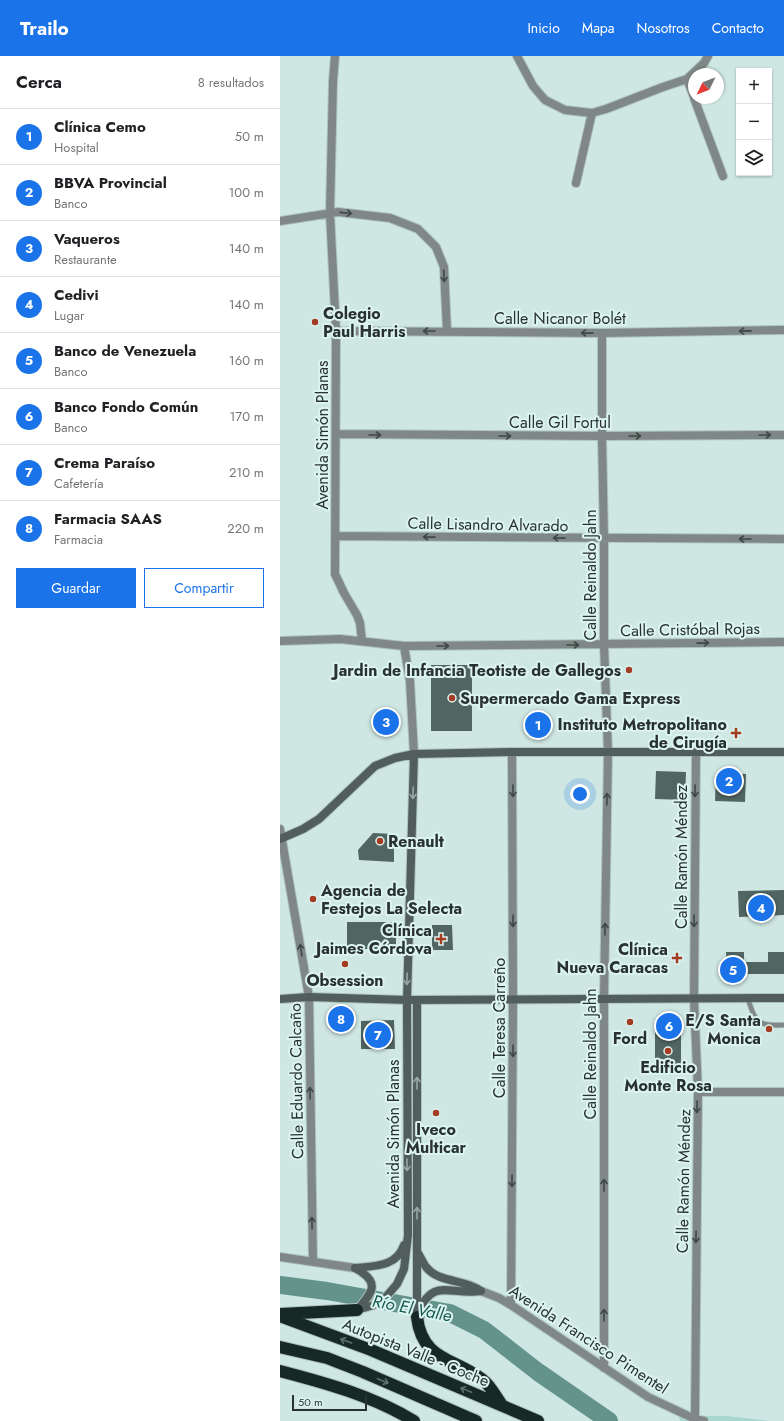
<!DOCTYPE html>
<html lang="es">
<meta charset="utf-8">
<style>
:root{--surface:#fff;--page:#f2f2f2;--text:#202124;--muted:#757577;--line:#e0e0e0;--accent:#1a73e8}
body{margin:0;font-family:Jost,sans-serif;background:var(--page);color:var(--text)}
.controls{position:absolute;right:12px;top:12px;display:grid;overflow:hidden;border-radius:0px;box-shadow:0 1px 3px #0004}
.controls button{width:36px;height:36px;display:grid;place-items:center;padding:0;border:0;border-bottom:1px solid var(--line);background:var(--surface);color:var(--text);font:20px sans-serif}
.compass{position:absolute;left:408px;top:12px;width:36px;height:36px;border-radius:50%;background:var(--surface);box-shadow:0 1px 3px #0004;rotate:227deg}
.scale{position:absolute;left:12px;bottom:10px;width:75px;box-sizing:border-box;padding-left:4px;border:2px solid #293230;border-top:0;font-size:11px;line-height:14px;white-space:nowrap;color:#293230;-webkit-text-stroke:3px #dcf4f0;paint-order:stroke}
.you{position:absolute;left:300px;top:738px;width:14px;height:14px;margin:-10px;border:3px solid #fff;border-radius:50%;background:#1a73e8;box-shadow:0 0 0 6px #1a73e833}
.badge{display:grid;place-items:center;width:26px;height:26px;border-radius:50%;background:var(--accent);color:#fff;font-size:13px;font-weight:700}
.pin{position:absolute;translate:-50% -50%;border:2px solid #fff;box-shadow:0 1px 4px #0006}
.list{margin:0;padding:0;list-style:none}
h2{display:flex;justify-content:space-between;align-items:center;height:52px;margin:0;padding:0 16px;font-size:17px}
h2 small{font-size:13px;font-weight:400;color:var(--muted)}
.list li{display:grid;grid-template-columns:26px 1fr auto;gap:12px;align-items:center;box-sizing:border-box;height:56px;padding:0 16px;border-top:1px solid var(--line)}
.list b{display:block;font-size:15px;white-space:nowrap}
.list p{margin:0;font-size:13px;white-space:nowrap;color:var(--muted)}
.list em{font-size:13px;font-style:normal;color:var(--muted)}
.actions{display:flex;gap:8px;padding:12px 16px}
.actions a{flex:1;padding:9px 0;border:1px solid var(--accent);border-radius:0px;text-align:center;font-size:14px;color:var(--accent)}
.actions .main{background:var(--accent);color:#fff}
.icon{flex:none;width:22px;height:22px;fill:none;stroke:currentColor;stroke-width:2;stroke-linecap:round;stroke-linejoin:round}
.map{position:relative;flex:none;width:504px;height:1365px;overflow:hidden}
header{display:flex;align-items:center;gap:24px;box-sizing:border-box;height:56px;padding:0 20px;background:var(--accent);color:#fff}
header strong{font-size:19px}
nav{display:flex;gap:22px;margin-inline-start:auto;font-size:14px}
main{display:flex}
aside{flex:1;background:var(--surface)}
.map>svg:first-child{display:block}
.park{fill:#a7d6cf}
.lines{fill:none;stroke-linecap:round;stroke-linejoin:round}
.river{stroke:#64938c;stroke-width:18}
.building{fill:#516662}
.lane-casing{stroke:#aec3bf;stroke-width:6}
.street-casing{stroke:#aec3bf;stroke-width:10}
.secondary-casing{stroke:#aec3bf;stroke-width:10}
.highway-casing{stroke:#aec3bf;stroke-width:14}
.lane{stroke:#7f8887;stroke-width:4.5}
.street{stroke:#7f8887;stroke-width:8}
.secondary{stroke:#515e5c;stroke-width:8}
.highway{stroke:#172927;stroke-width:12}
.oneway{stroke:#3e4846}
.oneway2{stroke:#96a9a6}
.oneway3{stroke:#5c706d}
.poi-dot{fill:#a43b23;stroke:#dcf4f0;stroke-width:1.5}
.labels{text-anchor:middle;stroke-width:4;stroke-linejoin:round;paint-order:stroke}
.poi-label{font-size:16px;font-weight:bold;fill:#293230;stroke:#dcf4f0;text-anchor:end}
.street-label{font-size:16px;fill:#293230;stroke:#dcf4f0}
.water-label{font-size:17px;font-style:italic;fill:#165951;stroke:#dcf4f0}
</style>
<header>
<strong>Trailo</strong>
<nav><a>Inicio</a><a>Mapa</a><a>Nosotros</a><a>Contacto</a></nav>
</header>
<main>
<aside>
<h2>Cerca<small>8 resultados</small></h2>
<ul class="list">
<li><span class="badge">1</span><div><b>Clínica Cemo</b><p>Hospital</p></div><em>50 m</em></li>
<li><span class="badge">2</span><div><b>BBVA Provincial</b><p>Banco</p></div><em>100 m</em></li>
<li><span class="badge">3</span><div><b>Vaqueros</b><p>Restaurante</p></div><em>140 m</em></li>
<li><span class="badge">4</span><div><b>Cedivi</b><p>Lugar</p></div><em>140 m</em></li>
<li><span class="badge">5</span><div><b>Banco de Venezuela</b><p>Banco</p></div><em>160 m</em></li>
<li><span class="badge">6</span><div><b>Banco Fondo Común</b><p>Banco</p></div><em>170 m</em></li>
<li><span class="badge">7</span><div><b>Crema Paraíso</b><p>Cafetería</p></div><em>210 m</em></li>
<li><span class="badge">8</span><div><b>Farmacia SAAS</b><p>Farmacia</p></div><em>220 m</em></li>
</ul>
<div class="actions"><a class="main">Guardar</a><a>Compartir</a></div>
</aside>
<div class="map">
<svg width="504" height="1365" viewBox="0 0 504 1365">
<rect width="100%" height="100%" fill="#cfe7e3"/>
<!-- park -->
<path class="park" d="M399 1360H447L490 1365H400Z"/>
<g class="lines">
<!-- river -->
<path class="river" d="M0 1229 47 1235 170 1257 204 1274 258 1316 329 1365"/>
</g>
<!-- building -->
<path class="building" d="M151 609H192V675H151Z
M376 715 406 716 405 744 375 743Z
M436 717 466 718 465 746 435 745Z
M93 777 114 778V806L79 804 78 794Z
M504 834V859L459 861 458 835Z
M67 866H116V893H67Z
M152 869H172L173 894H152Z
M446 896H464V906H488V896H504V918H447Z
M114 964 115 993H81V965Z
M375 966H401V1009L375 1008Z"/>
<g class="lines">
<!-- lane casing -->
<g class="lane-casing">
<path id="lane" d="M468 943C476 967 477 970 504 969"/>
</g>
<!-- street casing -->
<g class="street-casing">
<path id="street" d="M55 0 53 25 50 157 56 275 55 518 64 537 77 559 80 567 82 585
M237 0 253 30 265 44 285 54 312 57 326 53 383 31 407 23 424 7 428 0
M407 23 414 41
M414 42 443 120
M296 127 312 57
M0 165 58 156 110 162 138 173 156 191 164 211 167 275
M56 275 322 277 504 274
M322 277V380L324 483V588L328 696 324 943V1312
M56 378 322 380 504 379
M56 480 504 483
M0 585 60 583 124 590 504 586
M124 590 130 625 134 698
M0 773 29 941 33 1206
M418 1036H504
M0 1201 75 1212
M201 1235 219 1242 231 1249 368 1341 415 1363 424 1365
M231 1249 233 943 232 696
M415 1363 418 1036 414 943 416 696"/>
</g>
<!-- secondary casing -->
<g class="secondary-casing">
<path id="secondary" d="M0 783 23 773 39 763 95 710 115 702 134 698 232 696H504
M0 943 29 941 127 944 504 942
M137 944V1261
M138 1197C141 1202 143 1207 146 1211 158 1227 186 1223 201 1235
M75 1212C94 1210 117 1211 124 1189
M75 1212C101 1226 93 1236 77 1254
M77 1254 94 1249 105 1242 117 1228 124 1213 128 1179 127 944 134 698
M138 1257C153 1220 171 1240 201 1235"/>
</g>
<!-- highway casing -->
<g class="highway-casing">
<path id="highway" d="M1 1258 77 1254
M0 1260 91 1294 258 1365
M137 1261C142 1305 175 1302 203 1324 211 1330 216 1341 222 1349
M0 1291 47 1302 83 1316 196 1365
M0 1315C46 1327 93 1340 134 1365"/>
</g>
<!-- lane -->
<use href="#lane" class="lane"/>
<!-- street -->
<use href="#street" class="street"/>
<!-- secondary -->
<use href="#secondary" class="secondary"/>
<!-- highway -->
<use href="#highway" class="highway"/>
</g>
<!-- one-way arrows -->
<defs><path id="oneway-shaft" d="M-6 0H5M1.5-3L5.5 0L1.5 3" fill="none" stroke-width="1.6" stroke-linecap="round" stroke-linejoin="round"/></defs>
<g class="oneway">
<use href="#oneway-shaft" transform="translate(66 157) rotate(6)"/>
<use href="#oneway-shaft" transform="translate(164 220) rotate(87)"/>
<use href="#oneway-shaft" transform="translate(149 275) rotate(-180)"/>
<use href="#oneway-shaft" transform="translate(465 275) rotate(179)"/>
<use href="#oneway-shaft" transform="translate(307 277) rotate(-179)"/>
<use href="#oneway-shaft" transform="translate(95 379)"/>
<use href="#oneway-shaft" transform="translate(485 379)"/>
<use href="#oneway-shaft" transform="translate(225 380)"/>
<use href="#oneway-shaft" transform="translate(355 380)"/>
<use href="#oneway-shaft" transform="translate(149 481) rotate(-179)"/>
<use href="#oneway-shaft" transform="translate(279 482) rotate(-179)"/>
<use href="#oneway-shaft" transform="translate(465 483) rotate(-180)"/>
<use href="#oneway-shaft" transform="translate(423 587) rotate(-1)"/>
<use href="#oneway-shaft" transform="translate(293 589)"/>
<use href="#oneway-shaft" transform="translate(163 590)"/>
<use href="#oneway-shaft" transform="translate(233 735) rotate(90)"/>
<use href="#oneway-shaft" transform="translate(415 735) rotate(90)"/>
<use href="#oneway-shaft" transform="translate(327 743) rotate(-89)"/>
<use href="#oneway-shaft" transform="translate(233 865) rotate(90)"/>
<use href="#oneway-shaft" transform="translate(414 865) rotate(90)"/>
<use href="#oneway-shaft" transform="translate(325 873) rotate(-89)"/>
<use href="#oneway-shaft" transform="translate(21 894) rotate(-100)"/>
<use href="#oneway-shaft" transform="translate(233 995) rotate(90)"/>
<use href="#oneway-shaft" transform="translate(30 1037) rotate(-91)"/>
<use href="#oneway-shaft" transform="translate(417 1051) rotate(91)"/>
<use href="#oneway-shaft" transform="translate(232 1125) rotate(90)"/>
<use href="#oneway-shaft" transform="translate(324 1129) rotate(-90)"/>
<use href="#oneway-shaft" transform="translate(32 1167) rotate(-91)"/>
<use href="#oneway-shaft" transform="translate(416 1181) rotate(91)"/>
<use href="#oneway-shaft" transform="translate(324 1259) rotate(-90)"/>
</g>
<g class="oneway2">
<use href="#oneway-shaft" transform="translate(133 737) rotate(92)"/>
<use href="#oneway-shaft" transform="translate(127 923) rotate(92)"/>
<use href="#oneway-shaft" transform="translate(137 1027) rotate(-90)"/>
<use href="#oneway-shaft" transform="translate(127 1109) rotate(90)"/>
<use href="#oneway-shaft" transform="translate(137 1157) rotate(-90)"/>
</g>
<g class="oneway3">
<use href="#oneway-shaft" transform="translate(66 1285) rotate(-160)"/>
<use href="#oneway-shaft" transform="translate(103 1325) rotate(23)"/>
<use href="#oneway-shaft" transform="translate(186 1334) rotate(-158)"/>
</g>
<!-- markers -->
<g class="poi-dot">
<circle cx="35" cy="266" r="4"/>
<circle cx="349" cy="614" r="4"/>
<circle cx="172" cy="642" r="4"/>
<path d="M454 671h4v4h4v4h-4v4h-4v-4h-4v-4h4z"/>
<circle cx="100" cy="785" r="4"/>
<circle cx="33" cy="843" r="4"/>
<path d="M159 877h4v4h4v4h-4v4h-4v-4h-4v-4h4z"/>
<path d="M395 896h4v4h4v4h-4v4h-4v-4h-4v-4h4z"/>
<circle cx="65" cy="908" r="4"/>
<circle cx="350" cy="966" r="4"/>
<circle cx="489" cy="973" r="4"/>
<circle cx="388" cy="995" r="4"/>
<circle cx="156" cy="1057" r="4"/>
</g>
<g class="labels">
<!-- poi labels -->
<g class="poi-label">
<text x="43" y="263" text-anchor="start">Colegio<tspan x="43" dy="18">Paul Harris</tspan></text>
<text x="341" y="620">Jardin de Infancia Teotiste de Gallegos</text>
<text x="180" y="648" text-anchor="start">Supermercado Gama Express</text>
<text x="447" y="674">Instituto Metropolitano<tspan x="447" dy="18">de Cirugía</tspan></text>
<text x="108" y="791" text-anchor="start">Renault</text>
<text x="41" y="840" text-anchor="start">Agencia de<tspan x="41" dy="18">Festejos La Selecta</tspan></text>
<text x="152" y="880">Clínica<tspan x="152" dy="18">Jaimes Córdova</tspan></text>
<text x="388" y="899">Clínica<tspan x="388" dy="18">Nueva Caracas</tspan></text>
<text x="65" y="930" text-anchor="middle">Obsession</text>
<text x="481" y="970">E/S Santa<tspan x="481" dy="18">Monica</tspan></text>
<text x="350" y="988" text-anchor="middle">Ford</text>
<text x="388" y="1017" text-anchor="middle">Edificio<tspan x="388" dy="18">Monte Rosa</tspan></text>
<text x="156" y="1079" text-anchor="middle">Iveco<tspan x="156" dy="18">Multicar</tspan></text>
</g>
<!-- street labels -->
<g class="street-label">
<text x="280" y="268">Calle Nicanor Bolét</text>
<text x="280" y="372">Calle Gil Fortul</text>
<text transform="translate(42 379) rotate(-90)" y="6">Avenida Simón Planas</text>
<text transform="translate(208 468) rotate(1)" y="6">Calle Lisandro Alvarado</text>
<text transform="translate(310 519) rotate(-90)" y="6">Calle Reinaldo Jahn</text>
<text transform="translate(410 573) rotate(-1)" y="6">Calle Cristóbal Rojas</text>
<text transform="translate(401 801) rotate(-90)" y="6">Calle Ramón Méndez</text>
<text transform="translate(219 972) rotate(-90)" y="6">Calle Teresa Carreño</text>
<text transform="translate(310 998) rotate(-90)" y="6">Calle Reinaldo Jahn</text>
<text transform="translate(16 1025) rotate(-91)" y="6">Calle Eduardo Calcaño</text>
<text transform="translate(113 1078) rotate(-90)" y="6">Avenida Simón Planas</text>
<text transform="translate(403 1125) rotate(-89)" y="6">Calle Ramón Méndez</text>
<text transform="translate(309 1283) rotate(33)" y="6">Avenida Francisco Pimentel</text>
<text transform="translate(136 1296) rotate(22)" y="6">Autopista Valle - Coche</text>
</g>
<!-- water labels -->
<g class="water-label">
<text transform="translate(132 1252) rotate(11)" y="6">Río El Valle</text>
</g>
</g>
</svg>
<div class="controls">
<button>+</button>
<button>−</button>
<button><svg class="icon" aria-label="layers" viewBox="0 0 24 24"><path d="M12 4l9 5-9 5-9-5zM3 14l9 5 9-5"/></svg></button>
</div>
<svg class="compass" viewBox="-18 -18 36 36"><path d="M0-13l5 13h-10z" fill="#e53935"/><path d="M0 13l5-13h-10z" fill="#757577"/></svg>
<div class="scale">50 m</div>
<div class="you"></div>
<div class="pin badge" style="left:258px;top:669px">1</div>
<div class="pin badge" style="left:449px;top:725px">2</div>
<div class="pin badge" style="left:106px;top:666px">3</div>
<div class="pin badge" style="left:481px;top:852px">4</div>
<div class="pin badge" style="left:453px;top:914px">5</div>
<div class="pin badge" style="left:389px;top:970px">6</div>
<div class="pin badge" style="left:98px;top:979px">7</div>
<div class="pin badge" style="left:61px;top:963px">8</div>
</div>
</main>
